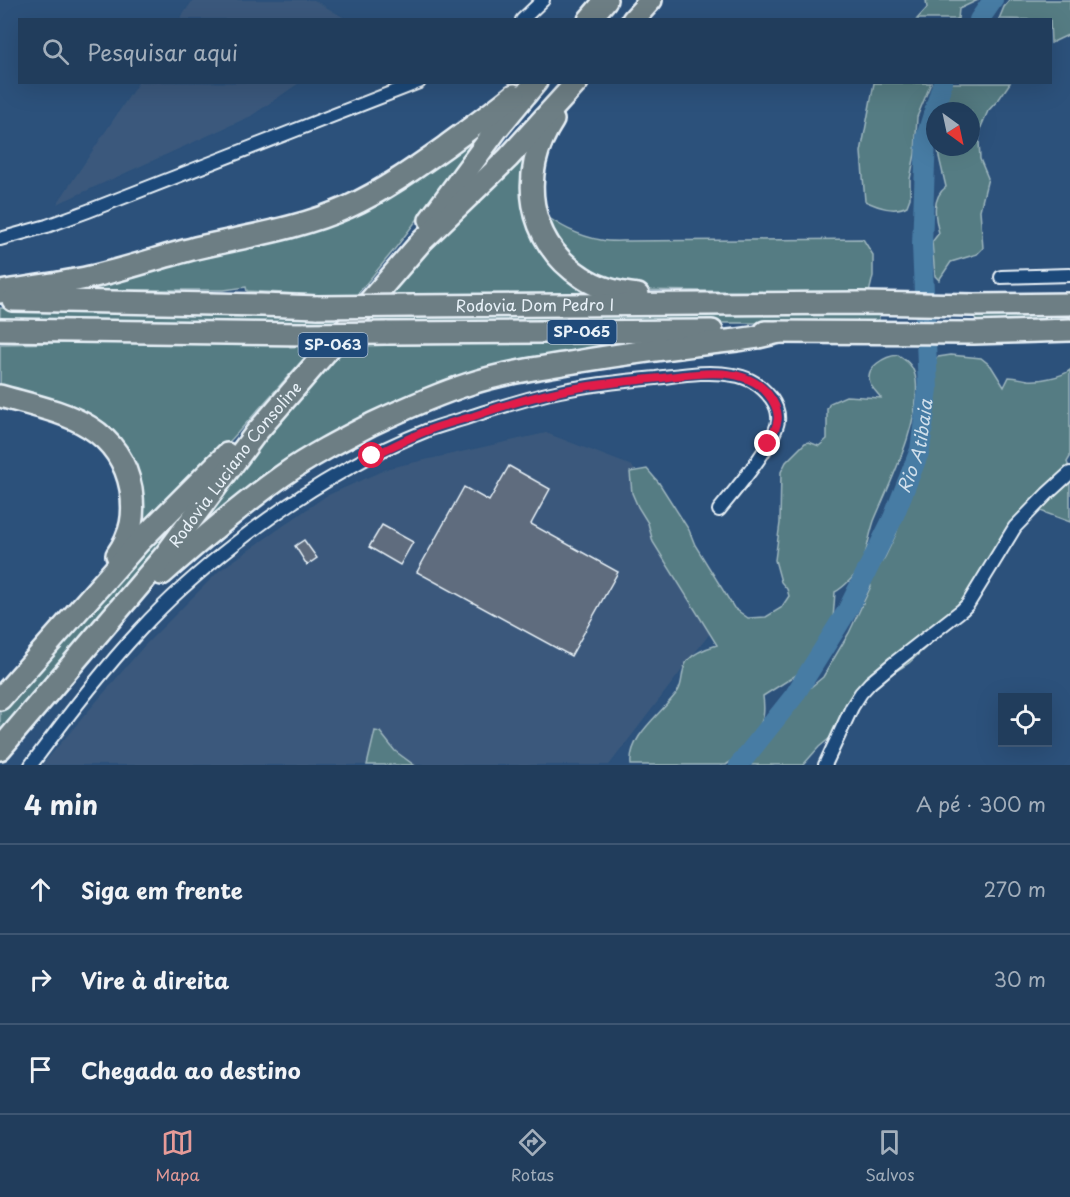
<!DOCTYPE html>
<html lang="pt">
<meta charset="utf-8">
<style>
:root{--surface:#213d5c;--page:#294462;--text:#f1f3f6;--muted:#a2aebb;--line:#3e5672;--accent:#e69b98}
body{margin:0;font-family:"Playpen Sans",sans-serif;background:var(--page);color:var(--text)}
.controls{position:absolute;right:18px;bottom:18px;display:grid;overflow:hidden;border-radius:0px;box-shadow:0 6px 24px #0002}
.controls button{width:54px;height:54px;display:grid;place-items:center;padding:0;border:0;border-bottom:2px solid var(--line);background:var(--surface);color:var(--text);font:30px sans-serif}
.compass{position:absolute;left:926px;top:102px;width:54px;height:54px;border-radius:50%;background:var(--surface);box-shadow:0 6px 24px #0002;rotate:147deg}
.stop{position:absolute;width:18px;height:18px;margin:-14px;border:4px solid #e11d48;border-radius:50%;background:#fff}
.stop.end{background:#e11d48;border-color:#fff;box-shadow:0 2px 6px #0008}
.list{margin:0;padding:0;list-style:none}
h2{display:flex;justify-content:space-between;align-items:center;height:78px;margin:0;padding:0 24px;font-size:26px}
h2 small{font-size:20px;font-weight:400;color:var(--muted)}
.list li{display:grid;grid-template-columns:39px 1fr auto;gap:18px;align-items:center;box-sizing:border-box;height:90px;padding:0 24px;border-top:2px solid var(--line)}
.list b{display:block;font-size:22px;white-space:nowrap}
.list em{font-size:20px;font-style:normal;color:var(--muted)}
.icon{flex:none;width:33px;height:33px;fill:none;stroke:currentColor;stroke-width:2;stroke-linecap:round;stroke-linejoin:round}
.map{position:relative;flex:none;width:1070px;height:765px;overflow:hidden}
.search{position:absolute;background:var(--surface);box-shadow:0 6px 24px #0002;left:18px;right:18px;top:18px;height:66px;display:flex;align-items:center;gap:15px;box-sizing:border-box;padding:0 21px;border-radius:0px;color:var(--muted);font-size:22px}
.sheet{height:348px;background:var(--surface)}
nav{display:flex;justify-content:space-around;align-items:center;box-sizing:border-box;height:84px;border-top:2px solid var(--line);background:var(--surface);font-size:16px;color:var(--muted)}
nav a{display:grid;justify-items:center;gap:3px}
nav .on{color:var(--accent)}
.map>svg:first-child{display:block}
.built{fill:#3b597c}
.green{fill:#557c83;stroke:#9eb6be;stroke-width:1.5}
.lines{fill:none;stroke-linecap:round;stroke-linejoin:round}
.river{stroke:#477ba4;stroke-width:20}
.building{fill:#5e6c7e;stroke:#e8f1f8;stroke-width:1.5}
.street-casing{stroke:#e8f1f8;stroke-width:16}
.highway-casing{stroke:#e8f1f8;stroke-width:26}
.street{stroke:#1f4a7a;stroke-width:12}
.highway{stroke:#6d7e84;stroke-width:21}
.highway-bridge-casing{stroke:#e8f1f8;stroke-width:26;stroke-linecap:butt}
.highway-bridge{stroke:#6d7e84;stroke-width:21}
.route{stroke:#e11d48;stroke-width:8}
.labels{text-anchor:middle;stroke-width:5;stroke-linejoin:round;paint-order:stroke}
.shield{fill:#1f4a7a;stroke:#acbfd2;stroke-width:1.5}
.shield-label{font-size:15px;font-weight:bold;fill:#e8f1f8}
.street-label{font-size:16px;fill:#e8f1f8;stroke:#1f4a7a}
.water-label{font-size:18px;font-style:italic;fill:#d0dfeb;stroke:#1f4a7a}
</style>
<div class="map">
<svg width="1070" height="765" viewBox="0 0 1070 765">
<rect width="100%" height="100%" fill="#2c517b"/>
<filter id="ink" filterUnits="userSpaceOnUse"><feTurbulence type="fractalNoise" baseFrequency=".0167" numOctaves="2"/><feDisplacementMap in="SourceGraphic" scale="12" xChannelSelector="R" yChannelSelector="G"/><feConvolveMatrix kernelMatrix="1 2 1 2 8 2 1 2 1" color-interpolation-filters="sRGB"/></filter>
<g filter="url(#ink)">
<!-- built -->
<path class="built" d="M193 0H314L346 19H180Z
M138 83V82L299 83 251 116 57 204Z
M546 433 632 466 724 615 609 765H42L145 645 219 571 326 496 389 468Z"/>
<!-- green -->
<path class="green" d="M926 0H978L959 9 958 19H917L927 8Z
M1010 0H1070V34L1051 43 1050 20 999 19 1004 7Z
M874 83H931L917 117 915 154 910 179V198L907 206C894 213 878 207 865 201L861 152Z
M951 83H1010L999 99 988 111 981 127 979 141 980 159 988 178 980 210 983 248 977 254 951 262 939 280 935 276 932 242 939 233C935 218 931 198 946 187L939 157 938 147H971V111H943Z
M486 129 394 250 355 297 247 291 246 287 224 290H69L182 260 296 235Z
M527 152H531L529 204 602 294 385 296 418 259Z
M540 212C559 225 577 236 601 240 610 242 620 241 629 241L863 239 873 255V276L869 293 631 290 572 264Z
M0 308 339 316 330 327 0 324Z
M1070 310V323L977 325 973 311Z
M879 312V323H715L359 327 369 315Z
M125 342 289 345 290 347 315 346 232 439 136 529 117 446 0 391V344Z
M523 343 643 344 442 388 187 541 258 444 342 346Z
M898 355C909 362 914 367 916 380 921 422 890 482 874 521 869 536 867 552 861 566 857 574 843 588 835 592L833 619 832 622 834 624 831 623 806 669 763 696C764 704 765 713 762 720 758 733 737 758 726 765H631C628 735 662 714 678 691 684 682 680 669 688 660 695 652 707 648 717 645L653 542 648 523 638 507 632 493 630 472 647 469 659 483 689 530 695 545 734 608 748 618 766 617 781 608 789 596 787 589 781 582 775 560 780 523 781 472 786 462 805 443 809 442 819 446 827 439V409L830 403 846 396 881 398C878 393 871 388 870 382 864 367 886 356 898 355Z
M951 355 981 358 991 366 1004 387 1009 377C1017 377 1021 379 1028 380 1039 381 1062 377 1070 370V457L1067 462 1070 470V522L1038 510 1029 514 946 629 909 663 868 689 867 695 846 727 831 737 819 747 803 765H745L764 733 797 696 811 687 823 677 849 633 871 586 869 582 885 557 896 534 905 506 911 470 929 432 934 388V360L938 357Z
M221 472 0 741V707L127 561Z
M375 731 380 732 395 751 414 765H367Z"/>
<g class="lines">
<!-- river -->
<g class="river">
<path d="M979 20 993 0"/>
<path id="s1" d="M739 765 794 696 847 611 893 518 920 450 928 389 922 245 926 137 943 82"/>
</g>
</g>
<!-- building -->
<path class="building" d="M509 466 550 489 531 524 618 572 571 656 417 572 464 487 489 501Z
M382 525 413 542 400 565 369 547Z
M304 540 317 558 307 565 295 546Z"/>
<g class="lines">
<!-- street casing -->
<g class="street-casing">
<path id="street" d="M522 20 543 0
M0 239 47 226 88 211 419 82
M1001 277 1070 275
M31 765C65 719 101 672 140 630 195 570 274 510 345 470 371 455 400 441 428 430 442 425 457 421 472 416 501 407 530 397 560 391 592 384 624 381 656 378 681 375 708 370 733 375 749 377 761 385 771 398 776 405 779 412 778 421 774 445 735 490 719 510
M825 765 852 707 861 693 870 683 894 663 962 610 968 604 1015 527 1047 494 1070 473"/>
</g>
<!-- highway casing -->
<g class="highway-casing">
<g id="highway">
<path d="M589 20 606 0"/>
<path d="M633 20 651 0"/>
<path d="M553 120C518 173 527 241 582 277 598 288 619 293 638 295"/>
<path d="M430 220 497 129 536 82"/>
<path d="M0 292C30 287 60 284 90 277 127 269 163 256 200 247 249 236 301 228 348 207 383 191 414 169 445 147 468 130 492 113 514 95"/>
<path d="M13 300 261 305 318 307"/>
<path id="s2" d="M412 306 863 303 974 305 1070 304"/>
<path d="M0 330 305 334"/>
<path d="M765 332 974 333 1070 330"/>
<path d="M386 333 712 331"/>
<path d="M0 396C56 412 118 420 131 489 135 515 132 533 117 555"/>
<path d="M162 574C201 540 240 506 282 476 310 456 341 440 372 424 404 409 435 395 469 384 503 373 539 368 575 362 629 353 683 346 737 340L758 337 779 332"/>
<path d="M0 699 139 542 227 454"/>
<path id="s3" d="M0 749 166 554 256 433 421 242 508 158 577 82"/>
</g>
</g>
<!-- street -->
<use href="#street" class="street"/>
<!-- highway -->
<use href="#highway" class="highway"/>
<!-- highway-bridge casing -->
<g class="highway-bridge-casing">
<path id="highway-bridge" d="M318 307 412 306
M305 334 386 333"/>
</g>
<!-- highway-bridge -->
<use href="#highway-bridge" class="highway-bridge"/>
</g>
</g>
<g class="lines" filter="url(#ink)">
<!-- route -->
<path class="route" d="M372 456C390 448 408 438 426 431 441 425 458 421 474 416 502 406 532 397 561 391 594 384 627 381 661 378 693 374 745 364 768 394 783 413 779 424 768 444"/>
</g>
<g class="labels">
<!-- shield labels -->
<g class="shield">
<rect x="547.5" y="320" width="69" height="24" rx="4.5"/>
<rect x="298.5" y="333" width="69" height="24" rx="4.5"/>
</g>
<g class="shield-label">
<text x="582" y="337">SP-065</text>
<text x="333" y="350">SP-063</text>
</g>
<!-- street labels -->
<g class="street-label">
<text dy="6" stroke="none"><textPath href="#s2" startOffset="123">Rodovia Dom Pedro I</textPath></text>
<text dy="6" stroke="none"><textPath href="#s3" startOffset="369">Rodovia Luciano Consoline</textPath></text>
</g>
<!-- water labels -->
<g class="water-label">
<text dy="6" stroke="none"><textPath href="#s1" startOffset="368">Rio Atibaia</textPath></text>
</g>
</g>
</svg>
<div class="controls">
<button><svg class="icon" aria-label="locate" viewBox="0 0 24 24"><circle cx="12" cy="12" r="6"/><path d="M12 2v4M12 18v4M2 12h4M18 12h4"/></svg></button>
</div>
<svg class="compass" viewBox="-18 -18 36 36"><path d="M0-13l5 13h-10z" fill="#e53935"/><path d="M0 13l5-13h-10z" fill="#a2aebb"/></svg>
<div class="stop" style="left:372px;top:456px"></div>
<div class="stop end" style="left:768px;top:444px"></div>
<div class="search"><svg class="icon" aria-label="search" viewBox="0 0 24 24"><circle cx="10" cy="10" r="6"/><path d="M15 15l6 6"/></svg>Pesquisar aqui</div>
</div>
<section class="sheet">
<h2>4 min<small>A pé · 300 m</small></h2>
<ul class="list">
<li><svg class="icon" aria-label="ahead" viewBox="0 0 24 24"><path d="M12 20V5M6 11l6-6 6 6"/></svg><div><b>Siga em frente</b></div><em>270 m</em></li>
<li><svg class="icon" aria-label="right" viewBox="0 0 24 24"><path d="M7 20v-9h11M14 6l5 5-5 5"/></svg><div><b>Vire à direita</b></div><em>30 m</em></li>
<li><svg class="icon" aria-label="arrive" viewBox="0 0 24 24"><path d="M6 21V4h12l-3 4 3 4H6"/></svg><div><b>Chegada ao destino</b></div></li>
</ul>
</section>
<nav>
<a class="on"><svg class="icon" aria-label="map" viewBox="0 0 24 24"><path d="M3 6l6-2 6 2 6-2v14l-6 2-6-2-6 2zM9 4v14M15 6v14"/></svg>Mapa</a>
<a><svg class="icon" aria-label="directions" viewBox="0 0 24 24"><path d="M12 3l9 9-9 9-9-9zM9 14v-3h6M13 9l2 2-2 2"/></svg>Rotas</a>
<a><svg class="icon" aria-label="saved" viewBox="0 0 24 24"><path d="M7 4h10v16l-5-4-5 4z"/></svg>Salvos</a>
</nav>
